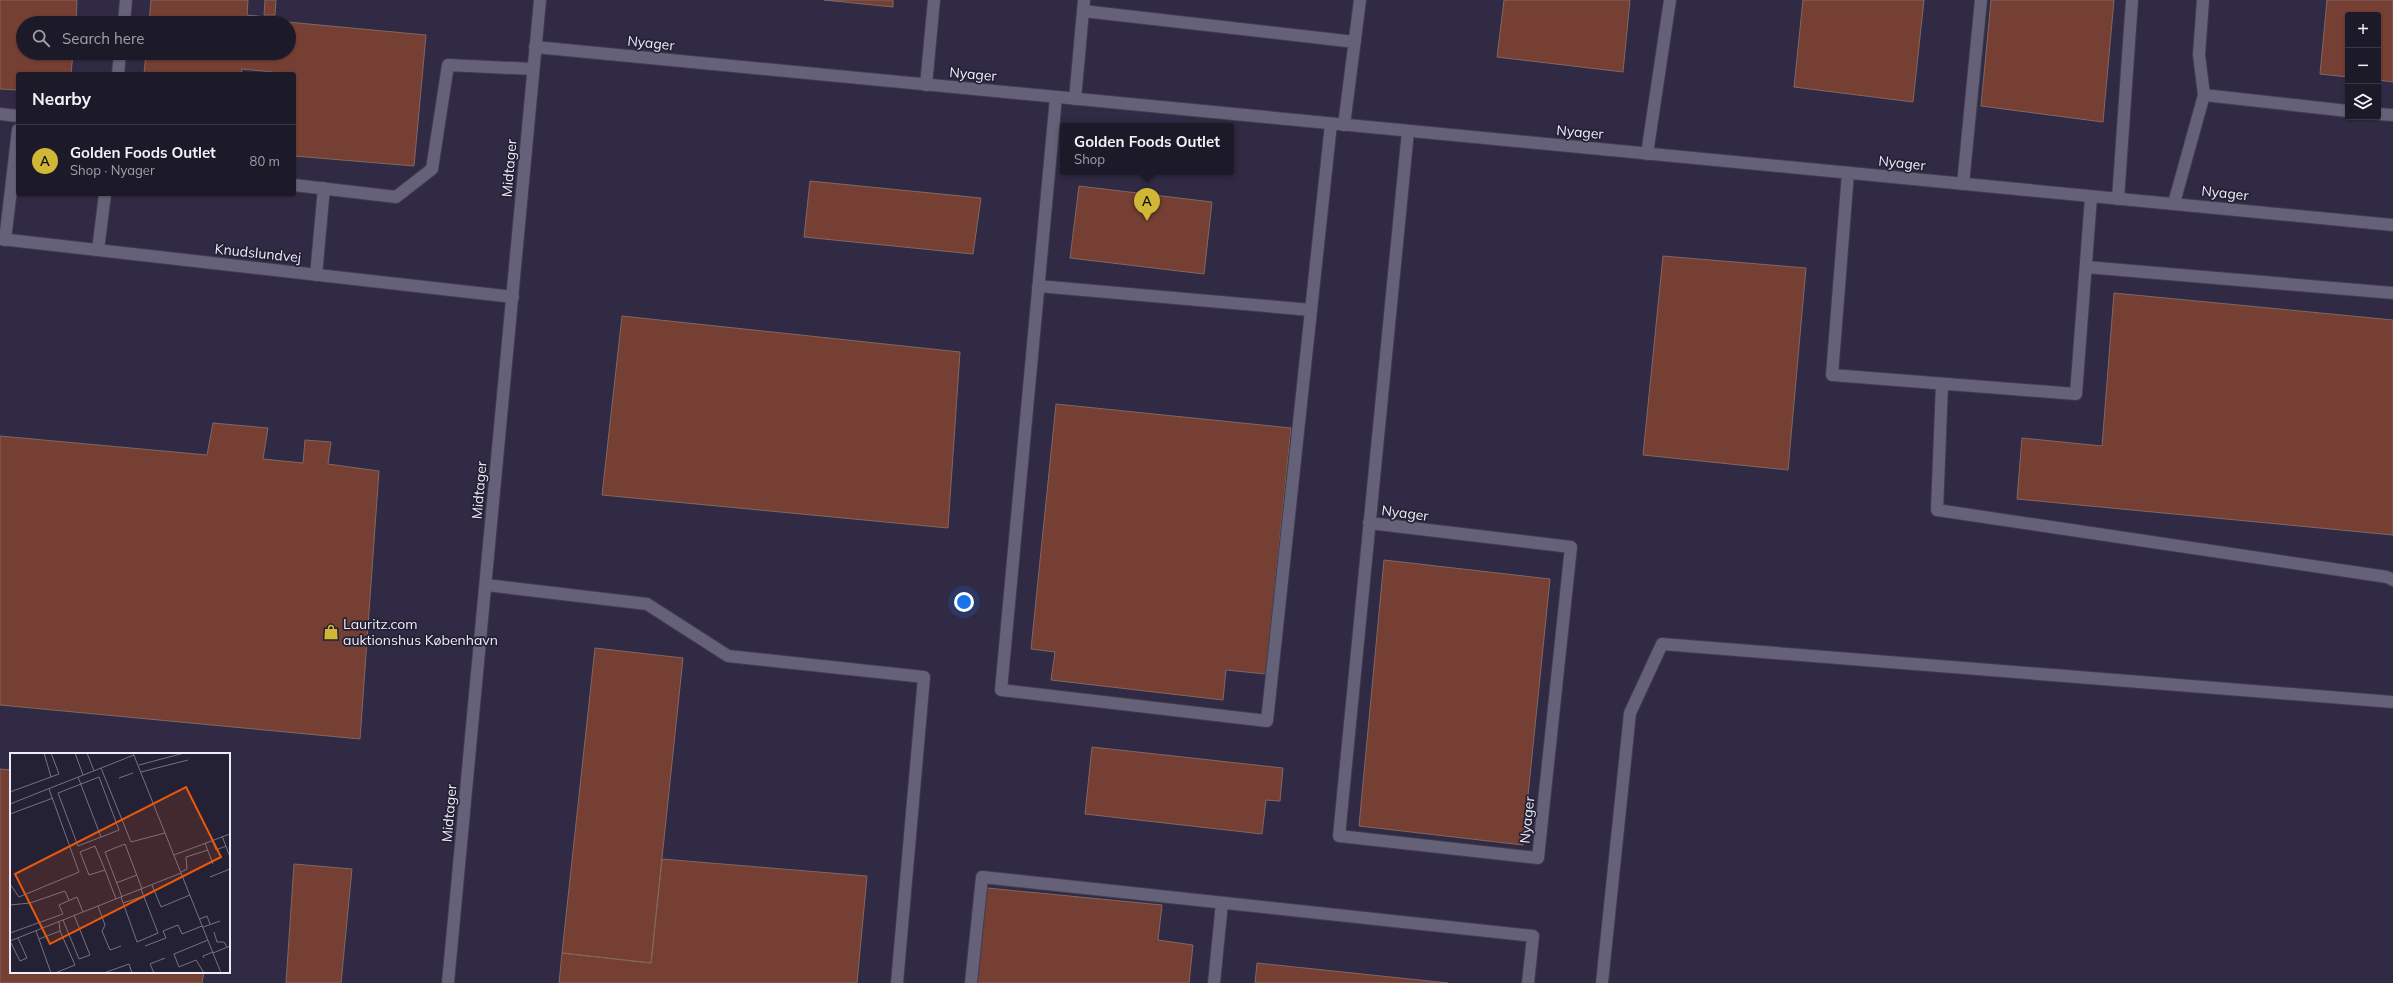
<!DOCTYPE html>
<meta charset="utf-8">
<style>
:root{--surface:#1c1928;--page:#292634;--text:#f1f3f6;--muted:#a0a0a8;--line:#3a3845;--accent:#d1b736}
body{margin:0;font-family:Mulish,sans-serif;background:var(--page);color:var(--text)}
.controls{position:absolute;right:12px;top:12px;display:grid;overflow:hidden;border-radius:4px;box-shadow:0 1px 3px #0004}
.controls button{width:36px;height:36px;display:grid;place-items:center;padding:0;border:0;border-bottom:1px solid var(--line);background:var(--surface);color:var(--text);font:20px sans-serif}
.you{position:absolute;left:964px;top:602px;width:14px;height:14px;margin:-10px;border:3px solid #fff;border-radius:50%;background:#1a73e8;box-shadow:0 0 0 6px #1a73e833}
.badge{display:grid;place-items:center;width:26px;height:26px;border-radius:50%;background:var(--accent);color:#111;font-size:13px;font-weight:700}
.pin{position:absolute;translate:-50% -33px;filter:drop-shadow(0 1px 2px #0008)}
.pin::after{content:'';position:absolute;top:21px;width:14px;height:12px;background:inherit;clip-path:polygon(0 0,100% 0,50% 100%)}
.popup{position:absolute;left:1060px;top:123px;width:174px;height:52px;box-sizing:border-box;display:grid;place-content:center;border-radius:4px;background:var(--surface);filter:drop-shadow(0 1px 3px #0005);font-size:13px;white-space:nowrap;color:var(--muted)}
.popup b{font-size:15px;color:var(--text)}
.popup::after{content:'';position:absolute;left:50%;top:100%;margin-left:-8px;border:8px solid transparent;border-top-color:var(--surface)}
.list{margin:0;padding:0;list-style:none}
h2{display:flex;justify-content:space-between;align-items:center;height:52px;margin:0;padding:0 16px;font-size:17px}
h2 small{font-size:13px;font-weight:400;color:var(--muted)}
.list li{display:grid;grid-template-columns:26px 1fr auto;gap:12px;align-items:center;box-sizing:border-box;height:72px;padding:0 16px;border-top:1px solid var(--line)}
.list b{display:block;font-size:15px;white-space:nowrap}
.list p{margin:0;font-size:13px;white-space:nowrap;color:var(--muted)}
.list em{font-size:13px;font-style:normal;color:var(--muted)}
.icon{flex:none;width:22px;height:22px;fill:none;stroke:currentColor;stroke-width:2;stroke-linecap:round;stroke-linejoin:round}
.map{position:relative;flex:none;width:2393px;height:983px;overflow:hidden}
.search{position:absolute;background:var(--surface);box-shadow:0 1px 3px #0004;left:16px;top:16px;width:280px;height:44px;display:flex;align-items:center;gap:10px;box-sizing:border-box;padding:0 14px;border-radius:22px;color:var(--muted);font-size:15px}
.panel{position:absolute;background:var(--surface);box-shadow:0 1px 3px #0004;left:16px;top:72px;width:280px;height:124px;border-radius:4px}
.map>svg:first-child{display:block}
.built{fill:#302a44;fill-rule:evenodd}
.building{fill:#753f34;stroke:#826761}
.lines{fill:none;stroke-linecap:round;stroke-linejoin:round}
.service-casing{stroke:#403c4d;stroke-width:14}
.minor-casing{stroke:#403c4d;stroke-width:14}
.service{stroke:#656178;stroke-width:12}
.minor{stroke:#656178;stroke-width:12}
.labels{text-anchor:middle;stroke-width:3.5;stroke-linejoin:round;paint-order:stroke}
.street-label{font-size:14px;fill:#eeecfa;stroke:#252135}
.poi-label{font-size:14px;fill:#eeecfa;stroke:#252135;text-anchor:start}
.inset-road{fill:none;stroke:#757284;stroke-width:1}
.view{fill:#e8590c;fill-opacity:0.15;stroke:#e8590c;stroke-width:2}
.inset-edge{fill:none;stroke:#eeecfa;stroke-width:2}
</style>
<div class="map">
<svg width="2393" height="983" viewBox="0 0 2393 983">
<rect width="100%" height="100%" fill="#252135"/>
<!-- built -->
<path class="built" d="M0 0H2393V983H0ZM2348 15H2378V117H2348ZM23 23H289V53H23ZM18 74H294V194H18ZM1063 126H1231V172H1063ZM11 754H229V972H11Z"/>
<!-- building -->
<path class="building" d="M0 0H77L76 23H23V53H73L71 74H18V90L0 89Z
M151 0H248L247 15 278 18 277 21 426 35 414 166 294 156V74H273V72L242 69 241 74H144L146 53H289V23H149Z
M265 0H276L275 15H264Z
M824 0H893V7Z
M1504 0H1630L1623 72 1497 57Z
M1803 0H1924L1913 102 1794 87Z
M1991 0H2114L2103 122 1981 106Z
M2327 0H2393V82L2378 80V15H2348V77L2320 74Z
M810 181 981 198 973 254 804 237Z
M1079 186 1212 202 1204 274 1070 258Z
M1663 256 1806 268 1788 470 1643 455Z
M2114 293 2393 320V535L2017 499 2022 438 2102 446Z
M622 316 960 352 948 528 602 495Z
M1056 404 1291 428 1266 674 1226 670 1223 700 1051 680 1055 652 1031 649Z
M213 423 268 428 263 459 303 463 305 440 331 442 328 464 379 471 360 739 0 705V436L207 455Z
M1384 560 1550 579 1523 845 1359 826Z
M595 648 683 658 651 963 562 953Z
M1092 747 1283 768 1280 801 1266 800 1262 834 1085 814Z
M0 769 11 770V972H204L202 983H0Z
M662 859 867 876 857 983H559L562 953 651 963Z
M294 864 352 869 341 983H286Z
M987 888 1162 905 1158 940 1193 945 1189 983H977Z
M1257 963 1448 983H1255Z"/>
<g class="lines">
<!-- service casing -->
<g class="service-casing">
<path id="service" d="M2203 0 2199 55 2204 95
M1083 11 1355 42
M124 23 126 0
M118 74 120 53
M926 85 934 0
M1056 97 1001 690 1267 721 1331 124
M1075 99 1084 0
M0 114 18 116
M2378 114 2393 115
M1344 125 1360 0
M1647 154 1670 0
M1848 173 1832 375 2076 394 2091 197
M1963 184 1981 0
M294 185 396 197 432 169 448 65 533 69
M2118 199 2132 0
M2174 203 2204 95 2348 111
M5 240 18 130
M98 250 105 194
M2086 267 2393 293
M316 275 324 188
M1038 286 1311 310
M1942 384 1937 510 2387 577 2393 580
M1369 523 1571 547 1538 858 1339 836 1408 131
M486 585 647 604 728 656 924 677 897 983
M971 983 982 877 1533 936 1528 983
M1214 983 1222 903
M1602 983 1630 713 1662 644 2393 702"/>
</g>
<!-- minor casing -->
<g class="minor-casing">
<path id="minor" d="M535 47 2393 225
M0 239 513 297
M448 983 540 0"/>
</g>
<!-- service -->
<use href="#service" class="service"/>
<!-- minor -->
<use href="#minor" class="minor"/>
</g>
<!-- icons -->
<defs>
<g id="shop-bare" transform="scale(1.2)"><path d="M-5-2.5h2.3a2.7 3.5 0 0 1 5.4 0H5L5.5 6h-11ZM-1.5-2.5h3a1.5 2.3 0 0 0-3 0Z" fill="#d1b736" stroke="#252135" stroke-width="2.5" paint-order="stroke"/></g>
</defs>
<g fill-rule="evenodd">
<use href="#shop-bare" x="331" y="632"/>
</g>
<g class="labels">
<!-- street labels -->
<g class="street-label">
<text transform="translate(651 43) rotate(6)" y="5">Nyager</text>
<text transform="translate(973 74) rotate(5)" y="5">Nyager</text>
<text transform="translate(1580 132) rotate(5)" y="5">Nyager</text>
<text transform="translate(1902 163) rotate(6)" y="5">Nyager</text>
<text transform="translate(509 168) rotate(-85)" y="5">Midtager</text>
<text transform="translate(2225 193) rotate(6)" y="5">Nyager</text>
<text transform="translate(258 253) rotate(6)" y="5">Knudslundvej</text>
<text transform="translate(479 490) rotate(-85)" y="5">Midtager</text>
<text transform="translate(1405 513) rotate(7)" y="5">Nyager</text>
<text transform="translate(449 813) rotate(-85)" y="5">Midtager</text>
<text transform="translate(1527 820) rotate(-84)" y="5">Nyager</text>
</g>
<!-- poi labels -->
<g class="poi-label">
<text x="343" y="629">Lauritz.com<tspan x="343" dy="16">auktionshus København</tspan></text>
</g>
</g>
<!-- overview -->
<g transform="translate(10 753)">
<rect width="220" height="220" fill="#252135"/>
<path class="inset-road" d="M34 0 41 24M65 0 73 22M77 0 84 18M123 0 211 220M129 12 174 0M91 15 121 89 155 80M131 19 178 7M68 24 91 84M89 24 109 77 68 93 48 40ZM109 25 123 20M0 39 49 21 41 0M0 51 124 2M0 61 43 45M212 83 220 104M202 87 206 97 216 93M195 90 203 111M164 102 220 81M95 117 79 122 70 99 85 93 95 117 106 146M171 119 177 116 176 104 198 97M200 124 220 116M106 130 127 122M0 131 9 144 69 119 39 36M142 132 151 154 180 142M111 144 127 189 148 180 131 136M112 144 95 99 115 91 132 136M113 150 134 143M0 152 20 150 55 138 59 147M88 153 95 172 92 178 100 197 111 193M53 161 49 152 67 144 73 159M190 166 197 163 200 171M53 167 69 206 80 202 64 162M193 174 210 168M26 178 41 220M204 179 207 189H214L217 194M0 180 53 161M29 186 50 178 49 169M0 188 171 120M0 188 10 208 17 205 8 185M135 193 156 185 153 178 168 172 172 181 192 173M203 200 220 193M194 205 193 203 203 199M45 220 65 212 50 178M94 220 119 211 122 220M144 220 140 211 155 205M194 220 186 207 169 214 164 201 198 187"/>
<path class="view" d="M176 34 211 104 40 191 5 121Z"/>
<rect width="220" height="220" class="inset-edge"/>
</g>
</svg>
<div class="controls">
<button>+</button>
<button>−</button>
<button><svg class="icon" aria-label="layers" viewBox="0 0 24 24"><path d="M12 4l9 5-9 5-9-5zM3 14l9 5 9-5"/></svg></button>
</div>
<div class="you"></div>
<div class="pin badge" style="left:1147px;top:221px">A</div>
<div class="popup"><b>Golden Foods Outlet</b>Shop</div>
<div class="search"><svg class="icon" aria-label="search" viewBox="0 0 24 24"><circle cx="10" cy="10" r="6"/><path d="M15 15l6 6"/></svg>Search here</div>
<section class="panel">
<h2>Nearby<small></small></h2>
<ul class="list">
<li><span class="badge">A</span><div><b>Golden Foods Outlet</b><p>Shop · Nyager</p></div><em>80 m</em></li>
</ul>
</section>
</div>
